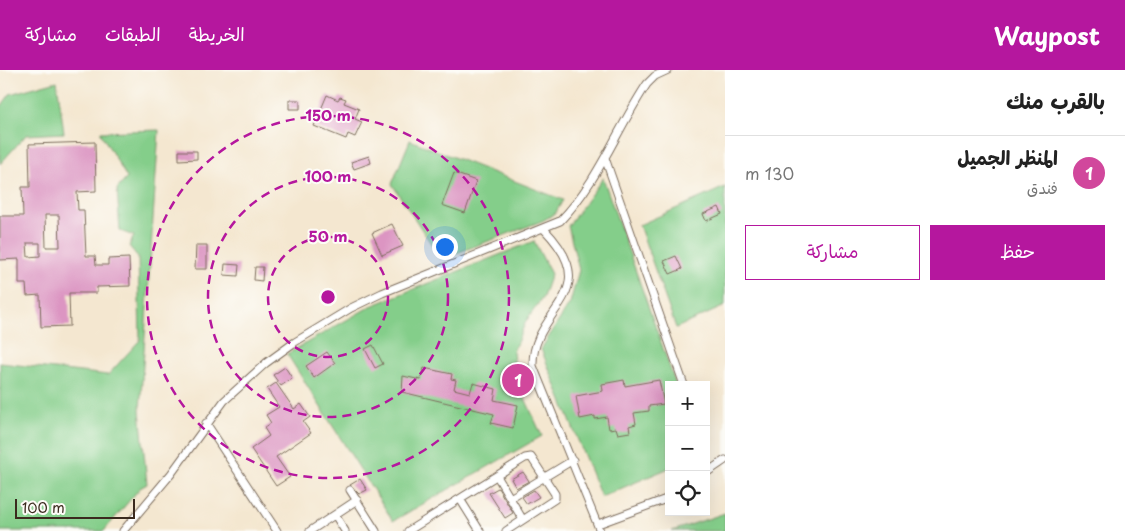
<!DOCTYPE html>
<html lang="ar">
<meta charset="utf-8">
<style>
:root{--surface:#fff;--page:#f6f6f6;--text:#222;--muted:#767676;--line:#e0e0e0;--accent:#b5179e}
body{margin:0;font-family:"Playpen Sans","Playpen Sans Arabic",sans-serif;background:var(--page);color:var(--text);direction:rtl}
.controls{position:absolute;right:15px;bottom:15px;display:grid;overflow:hidden;border-radius:0px;box-shadow:0 5px 20px #0002}
.controls button{width:45px;height:45px;display:grid;place-items:center;padding:0;border:0;border-bottom:1px solid var(--line);background:var(--surface);color:var(--text);font:25px sans-serif}
.scale{position:absolute;left:15px;bottom:12px;width:120px;box-sizing:border-box;padding-left:5px;border:2px solid #3b2a1e;border-top:0;font-size:14px;line-height:18px;white-space:nowrap;color:#3b2a1e;-webkit-text-stroke:4px #fdfcf7;paint-order:stroke}
.you{position:absolute;left:444px;top:176px;width:18px;height:18px;margin:-12px;border:4px solid #fff;border-radius:50%;background:#1a73e8;box-shadow:0 0 0 8px #1a73e833}
.badge{display:grid;place-items:center;width:32px;height:32px;border-radius:50%;background:var(--accent);color:#fff;font-size:16px;font-weight:700}
.pin{position:absolute;translate:-50% -50%;border:2px solid #fff;box-shadow:0 1px 5px #0006}
.list{margin:0;padding:0;list-style:none}
h2{display:flex;justify-content:space-between;align-items:center;height:65px;margin:0;padding:0 20px;font-size:21px}
h2 small{font-size:16px;font-weight:400;color:var(--muted)}
.list li{display:grid;grid-template-columns:32px 1fr auto;gap:15px;align-items:center;box-sizing:border-box;height:75px;padding:0 20px;border-top:1px solid var(--line)}
.list b{display:block;font-size:19px;white-space:nowrap}
.list p{margin:0;font-size:16px;white-space:nowrap;color:var(--muted)}
.list em{font-size:16px;font-style:normal;color:var(--muted)}
.actions{display:flex;gap:10px;padding:15px 20px}
.actions a{flex:1;padding:11px 0;border:1px solid var(--accent);border-radius:0px;text-align:center;font-size:18px;color:var(--accent)}
.actions .main{background:var(--accent);color:#fff}
.icon{flex:none;width:28px;height:28px;fill:none;stroke:currentColor;stroke-width:2;stroke-linecap:round;stroke-linejoin:round}
.map{position:relative;flex:none;width:725px;height:461px;overflow:hidden;direction:ltr}
header{display:flex;align-items:center;gap:30px;box-sizing:border-box;height:70px;padding:0 25px;background:var(--accent);color:#fff}
header strong{font-size:24px}
nav{display:flex;gap:28px;margin-inline-start:auto;font-size:18px}
main{display:flex}
aside{flex:1;background:var(--surface)}
.map>svg:first-child{display:block}
.green{fill:#84ce8a;stroke:#607c54}
.building{fill:#dc95c2;fill-rule:evenodd}
.lines{fill:none;stroke-linecap:round;stroke-linejoin:round}
.street-casing{stroke:#7c6c5c;stroke-width:9}
.street{stroke:#fff;stroke-width:7}
.ring{fill:none;stroke:#b5179e;stroke-width:2.5;stroke-dasharray:9 6}
.centre{fill:#b5179e;stroke:#fdfcf7;stroke-width:2.5}
.ring-label{font-size:15px;text-anchor:middle;font-weight:bold;fill:#b5179e;stroke:#fdfcf7;stroke-width:4;stroke-linejoin:round;paint-order:stroke}
</style>
<header>
<strong>Waypost</strong>
<nav><a>الخريطة</a><a>الطبقات</a><a>مشاركة</a></nav>
</header>
<main>
<aside>
<h2>بالقرب منك<small></small></h2>
<ul class="list">
<li><span class="badge" style="background:#d1479c">1</span><div><b>المنظر الجميل</b><p>فندق</p></div><em>130 m</em></li>
</ul>
<div class="actions"><a class="main">حفظ</a><a>مشاركة</a></div>
</aside>
<div class="map">
<svg width="725" height="461" viewBox="0 0 725 461">
<rect width="100%" height="100%" fill="#fdfcf7"/>
<filter id="ink" filterUnits="userSpaceOnUse"><feTurbulence type="fractalNoise" baseFrequency=".02" numOctaves="2"/><feDisplacementMap in="SourceGraphic" scale="10" xChannelSelector="R" yChannelSelector="G"/><feConvolveMatrix kernelMatrix="1 2 1 2 8 2 1 2 1" color-interpolation-filters="sRGB"/></filter>
<filter id="wash" filterUnits="userSpaceOnUse"><feTurbulence type="fractalNoise" baseFrequency=".0096" numOctaves="4" result="noise"/><feDisplacementMap in="SourceGraphic" scale="20" xChannelSelector="R" yChannelSelector="G"/><feGaussianBlur stdDeviation="1.12" result="paint"/><feColorMatrix in="noise" values="0 0 0 0 0 0 0 0 0 0 0 0 0 0 0 0 0 1.4 0 .05"/><feComposite in="paint" operator="in"/></filter>
<g filter="url(#wash)">
<rect width="100%" height="100%" fill="#f4e7d0"/>
<!-- green -->
<path class="green" d="M57 11 64 63 26 65 0 94V38L10 24Z
M159 60 140 340 147 414 140 418 104 461H0V293L108 305 140 270 138 187 129 176 134 166 120 161 117 119 127 108 100 62Z
M410 70 563 130 555 144 542 151 441 189 392 114Z
M603 108 676 315H669V398L601 427 541 279 570 233 579 200 568 156Z
M725 117V236L676 258 639 155Z
M534 171 551 204 543 227 526 251 513 282 516 308 542 366 393 451 287 284 371 236Z
M725 443V461H672Z"/>
<g id="blocks">
<!-- building -->
<path class="building" d="M327 25 338 30 340 27 346 29 344 33 359 39 355 49 362 52 355 67 348 64 346 69 314 56Z
M289 30H300V39H289Z
M95 72 96 121 77 122 78 140H84L86 186H95L96 195H108V189L129 188 130 216 97 217V223H69L70 256 41 257 40 225 27 226 26 214H19V189L0 190V146H23L22 117H30L29 74ZM45 145H59L60 177H46ZM27 173H40V186L28 187Z
M179 81H197V89L179 90Z
M369 86 371 93 354 99 351 92Z
M454 103 476 111 465 143 442 135Z
M719 137 722 144 706 151 703 144Z
M392 154 403 176 382 185 372 163Z
M196 175H207V199H195Z
M676 186 682 199 670 204 664 191Z
M225 194 239 195 238 206 224 205Z
M255 197H263L262 211 254 210Z
M373 275 383 294 375 298 365 279Z
M327 282 335 293 314 308 306 296Z
M285 297 292 308 281 316 273 305Z
M424 298 452 304 451 309 456 310 454 319 470 323 473 313 496 319 494 330 518 335 513 358 491 353 494 344 402 322 403 306 421 310Z
M624 310 625 316 659 310 664 334 649 336V341L634 343 636 354 629 356 630 362 618 364 616 358 609 359 607 347 595 349V346L580 349 576 326 603 321 602 314Z
M276 313 294 339 301 334 310 347 303 352 311 363 276 387 290 407 276 416 251 379 269 366 264 358 271 353 266 345 279 337 267 319Z
M523 402 529 411 516 418 511 409Z
M360 409 367 420 359 424 350 415Z
M498 418 513 443 505 448 489 423Z
M534 420 539 427 527 434 522 427Z"/>
</g>
</g>
<g filter="url(#ink)">
<use href="#blocks" fill-opacity="0" stroke="#7c6c5c" stroke-width="1"/>
<g class="lines">
<!-- street casing -->
<g class="street-casing">
<path id="street" d="M605 88 684 315
M544 159C608 225 531 238 533 296L600 461
M206 353 277 461
M706 403 725 390
M497 406 523 450
M350 420 376 461
M510 428 573 390
M460 429 480 461
M335 445 345 461
M598 454 669 428
M123 461 171 404 224 331 266 293 295 272 351 238 382 223 560 151C598 112 617 59 647 14L655 6 668 0
M310 461 357 430
M408 461 525 388 531 387 555 424V429L506 461"/>
</g>
<!-- street -->
<use href="#street" class="street"/>
</g>
</g>
<!-- distance rings -->
<g class="ring">
<circle cx="328" cy="227" r="60"/>
<circle cx="328" cy="227" r="120"/>
<circle cx="328" cy="227" r="181"/>
</g>
<circle cx="328" cy="227" r="8" class="centre"/>
<g class="ring-label">
<text x="328" y="51">150 m</text>
<text x="328" y="112">100 m</text>
<text x="328" y="172">50 m</text>
</g>
</svg>
<div class="controls">
<button>+</button>
<button>−</button>
<button><svg class="icon" aria-label="locate" viewBox="0 0 24 24"><circle cx="12" cy="12" r="6"/><path d="M12 2v4M12 18v4M2 12h4M18 12h4"/></svg></button>
</div>
<div class="scale">100 m</div>
<div class="you"></div>
<div class="pin badge" style="left:518px;top:310px;background:#d1479c">1</div>
</div>
</main>
